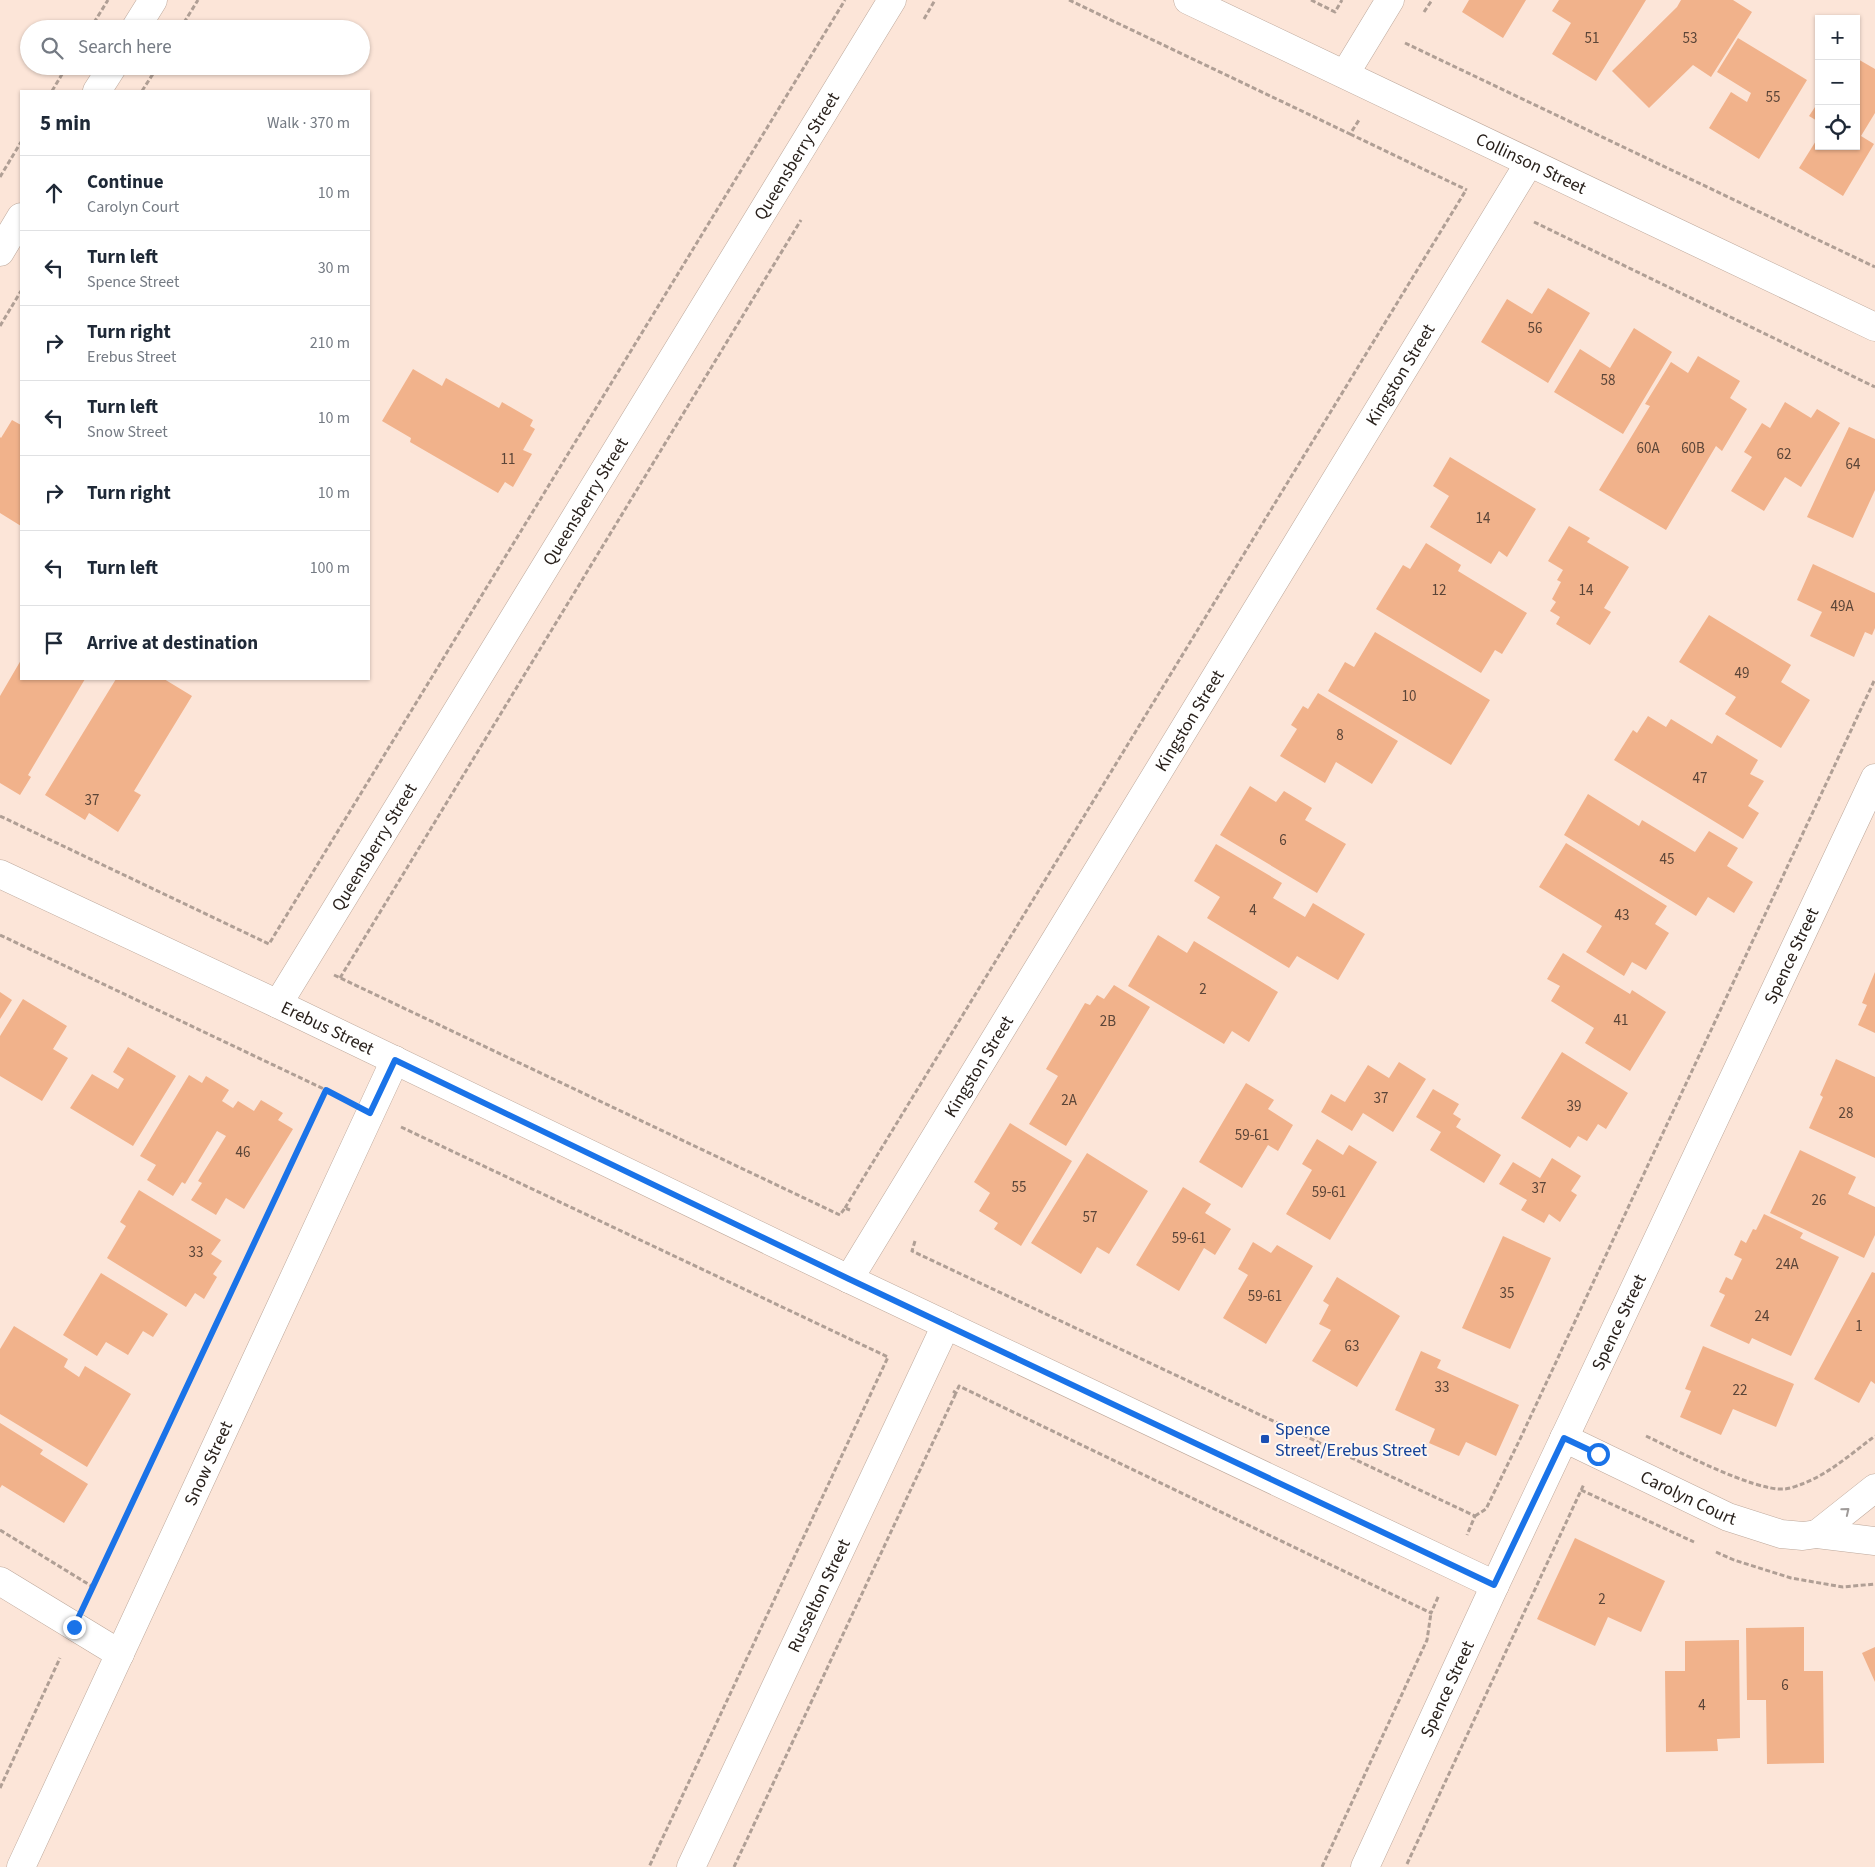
<!DOCTYPE html>
<meta charset="utf-8">
<style>
:root{--surface:#fff;--page:#f6f6f7;--text:#1f2937;--muted:#747a83;--line:#e0e1e3}
body{margin:0;font-family:"Source Sans 3",sans-serif;background:var(--page);color:var(--text)}
.controls{position:absolute;right:15px;top:15px;display:grid;overflow:hidden;border-radius:0px;box-shadow:0 1px 4px #0004}
.controls button{width:45px;height:45px;display:grid;place-items:center;padding:0;border:0;border-bottom:1px solid var(--line);background:var(--surface);color:var(--text);font:25px sans-serif}
.stop{position:absolute;width:15px;height:15px;margin:-11px;border:4px solid #1a73e8;border-radius:50%;background:#fff}
.stop.end{background:#1a73e8;border-color:#fff;box-shadow:0 1px 5px #0008}
.list{margin:0;padding:0;list-style:none}
h2{display:flex;justify-content:space-between;align-items:center;height:65px;margin:0;padding:0 20px;font-size:21px}
h2 small{font-size:16px;font-weight:400;color:var(--muted)}
.list li{display:grid;grid-template-columns:32px 1fr auto;gap:15px;align-items:center;box-sizing:border-box;height:75px;padding:0 20px;border-top:1px solid var(--line)}
.list b{display:block;font-size:19px;white-space:nowrap}
.list p{margin:0;font-size:16px;white-space:nowrap;color:var(--muted)}
.list em{font-size:16px;font-style:normal;color:var(--muted)}
.icon{flex:none;width:28px;height:28px;fill:none;stroke:currentColor;stroke-width:2;stroke-linecap:round;stroke-linejoin:round}
.map{position:relative;flex:none;width:1875px;height:1867px;overflow:hidden}
.search{position:absolute;background:var(--surface);box-shadow:0 1px 4px #0004;left:20px;top:20px;width:350px;height:55px;display:flex;align-items:center;gap:12px;box-sizing:border-box;padding:0 18px;border-radius:28px;color:var(--muted);font-size:19px}
.panel{position:absolute;background:var(--surface);box-shadow:0 1px 4px #0004;left:20px;top:90px;width:350px;height:590px;border-radius:0px}
.map>svg:first-child{display:block}
.building{fill:#f1b28b}
.lines{fill:none;stroke-linecap:round;stroke-linejoin:round}
.minor-casing{stroke:#bda89b;stroke-width:29}
.path{stroke:#b09f95;stroke-width:3;stroke-dasharray:5 2.5;stroke-linecap:butt}
.minor{stroke:#fff;stroke-width:28}
.oneway{stroke:#9f9b99}
.route{stroke:#1a73e8;stroke-width:6}
.transit-dot{fill:#1a4fb4;stroke:#fff6f0;stroke-width:2}
.labels{text-anchor:middle;stroke-width:4;stroke-linejoin:round;paint-order:stroke}
.number-label{font-size:15px;fill:#5b4538}
.street-label{font-size:18px;fill:#29211c;stroke:#fff6f0}
.transit-label{font-size:18px;fill:#164399;stroke:#fff6f0;text-anchor:start}
</style>
<div class="map">
<svg width="1875" height="1867" viewBox="0 0 1875 1867">
<rect width="100%" height="100%" fill="#fce5d8"/>
<!-- building -->
<path class="building" d="M1469 0H1526L1503 38 1462 12Z
M1559 0H1646L1596 81 1552 54 1571 23 1552 11Z
M1681 0H1733L1752 12 1711 77 1693 65 1649 108 1612 71 1677 7Z
M1738 38 1807 80 1759 159 1709 128 1731 92 1747 102 1751 93 1717 72Z
M1856 58 1875 69V113L1861 136 1874 144 1843 196 1799 168 1819 136V146H1856Z
M1819 101V122L1809 116Z
M1548 288 1590 313 1548 383 1481 342 1507 299 1532 314Z
M1634 328 1672 352 1623 434 1554 392 1580 349 1610 368Z
M1698 356 1740 381 1730 398 1747 409 1722 451 1716 446 1666 530 1599 490 1650 406 1645 404 1671 362 1688 373Z
M413 369 442 386 446 378 499 408 502 402 533 420 530 426 535 429 523 450 532 454 513 487 505 482 498 493 410 442 411 438 382 421Z
M1785 402 1811 418 1817 409 1840 423 1801 487 1785 477 1764 511 1731 491 1752 457 1744 452 1762 423 1770 428Z
M12 420 21 425V526L0 513V437L1 438Z
M1849 427 1875 439V490L1853 538 1807 517Z
M1450 457 1536 509 1507 557 1499 551 1491 564 1430 527 1449 496 1433 486Z
M1569 526 1590 538 1587 542 1629 567 1604 608 1611 612 1590 645 1556 624 1560 617 1550 611 1556 602 1552 599 1561 582 1557 580 1563 570 1548 561Z
M1426 543 1461 565 1458 571 1527 613 1502 654 1495 650 1481 673 1376 609 1403 565 1410 569Z
M1813 564 1875 593V628L1872 635 1865 632 1854 657 1810 636 1822 612 1797 600Z
M1709 615 1791 665 1781 682 1810 700 1781 748 1725 714 1736 697 1679 662Z
M1375 632 1490 700 1451 765 1328 691 1345 662 1354 667Z
M21 660V679H85L28 775 31 777 20 795 0 783V696Z
M116 679H164L192 696 134 791 141 795 118 832 89 813 85 820 45 795Z
M1318 693 1398 741 1372 784 1336 762 1325 783 1280 756 1297 729 1291 725 1303 706 1308 709Z
M1648 716 1666 727 1671 719 1712 744 1717 735 1758 760 1750 774 1764 781 1748 806 1759 813 1743 839 1614 760 1633 730 1637 733Z
M1250 786 1276 802 1284 791 1312 808 1305 820 1346 844 1317 893 1220 835Z
M1588 794 1639 826 1642 820 1695 852 1709 831 1738 848 1727 866 1753 882 1734 913 1708 897 1696 916 1564 835Z
M1566 843 1667 906 1655 924 1669 933 1646 970 1632 962 1624 976 1586 952 1602 926 1539 887Z
M1216 844 1282 883 1273 898 1305 917 1313 903 1365 934 1338 980 1297 956 1289 968 1207 918 1220 897 1194 881Z
M1158 935 1187 953 1194 941 1278 992 1249 1042 1232 1031 1224 1044 1128 986Z
M1563 953 1630 994 1632 990 1666 1012 1630 1071 1585 1043 1594 1028 1551 1001 1560 986 1547 979Z
M1875 972V1033L1858 1025 1867 1005 1862 1003Z
M1114 985 1150 1007 1066 1146 1029 1124 1058 1076 1046 1069 1085 1003 1090 1005 1097 995 1104 999Z
M0 992 12 1000 0 1019Z
M23 999 67 1026 53 1049 68 1058 42 1101 0 1076V1036Z
M128 1047 176 1076 133 1146 70 1108 92 1074 118 1089 124 1079 113 1072Z
M1562 1052 1628 1093 1606 1129 1598 1124 1587 1141 1578 1136 1570 1148 1521 1118Z
M1836 1059 1875 1077V1158L1809 1128 1823 1097 1820 1095Z
M1399 1062 1426 1079 1393 1132 1363 1113 1352 1131 1321 1112 1331 1094 1345 1102 1368 1065 1389 1078Z
M189 1075 202 1083 206 1076 229 1090 222 1101 233 1108 238 1101 254 1111 261 1100 283 1113 278 1120 293 1129 244 1209 226 1198 216 1215 191 1200 202 1183 198 1181 226 1136 217 1131 185 1184 182 1182 173 1196 147 1180 156 1165 140 1156Z
M1246 1083 1274 1100 1268 1109 1293 1125 1278 1151 1268 1145 1242 1188 1199 1162Z
M1433 1089 1459 1104 1453 1114 1461 1119 1456 1127 1501 1155 1484 1183 1430 1150 1441 1132 1416 1117Z
M1010 1123 1072 1161 1021 1246 994 1229 998 1223 979 1211 990 1193 974 1182Z
M1317 1139 1343 1155 1349 1145 1377 1162 1330 1240 1286 1214 1312 1170 1302 1164Z
M1800 1150 1856 1177 1848 1194 1875 1207V1235L1864 1258 1770 1213Z
M1087 1153 1148 1191 1109 1254 1097 1247 1081 1274 1031 1243Z
M1552 1158 1581 1176 1571 1191 1577 1195 1560 1222 1549 1214 1544 1223 1521 1210 1527 1200 1499 1184 1513 1162 1540 1178Z
M1183 1187 1211 1204 1205 1213 1231 1229 1215 1255 1204 1248 1179 1291 1136 1265Z
M139 1190 221 1240 211 1254 222 1261 213 1274 217 1277 204 1299 195 1293 186 1307 107 1258 126 1226 120 1222Z
M1764 1214 1803 1233 1800 1238 1839 1257 1791 1356 1752 1338 1749 1344 1710 1326 1725 1295 1719 1292 1726 1277 1732 1280 1742 1259 1734 1255 1741 1240 1746 1243 1753 1229 1756 1230Z
M1503 1236 1551 1258 1510 1349 1462 1328Z
M1253 1242 1271 1253 1277 1245 1313 1266 1266 1344 1223 1318 1248 1275 1238 1269Z
M1872 1272 1875 1273V1384L1871 1381 1859 1403 1814 1379Z
M101 1273 168 1314 153 1337 143 1331 128 1355 106 1342 97 1356 63 1335Z
M1337 1277 1400 1316 1357 1387 1312 1361 1331 1330 1319 1324 1329 1305 1323 1301Z
M14 1326 68 1359 64 1367 79 1377 85 1366 131 1394 87 1467 0 1414V1349Z
M1703 1346 1794 1384 1776 1427 1733 1409 1721 1435 1680 1417 1691 1391 1685 1389Z
M1421 1351 1441 1360 1437 1368 1519 1405 1496 1456 1466 1442 1459 1456 1429 1443 1435 1429 1395 1410Z
M0 1423 43 1450 40 1454 88 1484 64 1523 2 1485 0 1488Z
M1575 1538 1665 1581 1641 1632 1608 1617 1595 1646 1537 1619Z
M1804 1627V1671H1823L1824 1763 1767 1764 1766 1700H1747L1746 1628Z
M1739 1640 1740 1738 1717 1739 1718 1751 1666 1752 1665 1671H1685V1641Z
M1875 1647V1682L1862 1653Z"/>
<g class="lines">
<!-- minor casing -->
<g class="minor-casing">
<g id="minor">
<path id="s1" d="M1188 0 1875 327"/>
<path d="M135 29 153 0"/>
<path d="M1345 74 1390 0"/>
<path d="M97 91 113 66"/>
<path d="M0 252 21 217"/>
<path id="s2" d="M0 874 278 1004 849 1279 1495 1585"/>
<path id="s3" d="M278 1004 892 0"/>
<path id="s4" d="M849 1279 1529 163"/>
<path id="s5" d="M1564 1438 1728 1517 1781 1534 1803 1536 1817 1534 1875 1541"/>
<path d="M1817 1534 1875 1488"/>
<path d="M0 1581 120 1654"/>
<path id="s6" d="M21 1867 395 1060"/>
<path id="s7" d="M691 1867 946 1325"/>
<path id="s8" d="M1365 1867 1495 1585 1875 778"/>
</g>
</g>
<!-- path -->
<path class="path" d="M1069 0 1350 134 1359 120
M1311 0 1335 12 1342 0
M1424 12 1432 0
M924 19 935 0
M90 29 108 0
M180 29 198 0
M1405 43 1875 267
M52 91 67 66
M142 91 158 66
M1350 134 1467 190
M0 177 21 142
M1534 222 1875 387
M0 326 21 291
M0 816 269 944 845 0
M0 935 326 1090
M334 975 840 1215 845 1208 850 1210
M340 978 801 220
M401 1127 888 1357 649 1867
M845 1208 1466 190
M915 1241 912 1251 1475 1516 1467 1535
M953 1391 956 1393 959 1386 1431 1613 1439 1595
M1646 1436C1676 1450 1753 1491 1784 1489 1789 1489 1797 1486 1802 1484 1829 1474 1852 1453 1875 1436
M1581 1490 1694 1542
M1475 1516 1486 1509 1521 1437 1875 679
M0 1530 93 1587
M1716 1552 1734 1560 1791 1578 1843 1587 1875 1584
M89 1596 326 1090 340 1097
M0 1788 60 1658
M1407 1864 1584 1484
M734 1867 956 1393
M1322 1867 1427 1640 1431 1613"/>
<!-- minor -->
<use href="#minor" class="minor"/>
</g>
<!-- one-way arrows -->
<defs><path id="oneway-chevron" d="M-2-3.5L2.5 0L-2 3.5" fill="none" stroke-width="1.6" stroke-linecap="round" stroke-linejoin="round" transform="scale(1.25)"/></defs>
<use class="oneway" href="#oneway-chevron" transform="translate(1846 1511) rotate(-39)"/>
<g class="lines">
<!-- route -->
<path class="route" d="M74 1627 326 1090 370 1113 395 1060 849 1279 1494 1585 1564 1438 1598 1454"/>
</g>
<!-- markers -->
<rect class="transit-dot" x="1260" y="1434" width="10" height="10" rx="2.5"/>
<g class="labels">
<!-- number labels -->
<g class="number-label">
<text x="1592" y="43">51</text>
<text x="1690" y="43">53</text>
<text x="1773" y="102">55</text>
<text x="1535" y="333">56</text>
<text x="1608" y="385">58</text>
<text x="1648" y="453">60A</text>
<text x="1693" y="453">60B</text>
<text x="1784" y="459">62</text>
<text x="508" y="464">11</text>
<text x="1853" y="469">64</text>
<text x="1483" y="523">14</text>
<text x="1439" y="595">12</text>
<text x="1586" y="595">14</text>
<text x="1842" y="611">49A</text>
<text x="1742" y="678">49</text>
<text x="1409" y="701">10</text>
<text x="1340" y="740">8</text>
<text x="1700" y="783">47</text>
<text x="92" y="805">37</text>
<text x="1283" y="845">6</text>
<text x="1667" y="864">45</text>
<text x="1253" y="915">4</text>
<text x="1622" y="920">43</text>
<text x="1203" y="994">2</text>
<text x="1621" y="1025">41</text>
<text x="1108" y="1026">2B</text>
<text x="1381" y="1103">37</text>
<text x="1069" y="1105">2A</text>
<text x="1574" y="1111">39</text>
<text x="1846" y="1118">28</text>
<text x="1252" y="1140">59-61</text>
<text x="243" y="1157">46</text>
<text x="1019" y="1192">55</text>
<text x="1539" y="1193">37</text>
<text x="1329" y="1197">59-61</text>
<text x="1819" y="1205">26</text>
<text x="1090" y="1222">57</text>
<text x="1189" y="1243">59-61</text>
<text x="196" y="1257">33</text>
<text x="1787" y="1269">24A</text>
<text x="1507" y="1298">35</text>
<text x="1265" y="1301">59-61</text>
<text x="1762" y="1321">24</text>
<text x="1859" y="1331">1</text>
<text x="1352" y="1351">63</text>
<text x="1442" y="1392">33</text>
<text x="1740" y="1395">22</text>
<text x="1602" y="1604">2</text>
<text x="1785" y="1690">6</text>
<text x="1702" y="1710">4</text>
</g>
<!-- street labels -->
<g class="street-label">
<text dy="6" stroke="none"><textPath href="#s3" startOffset="994">Queensberry Street</textPath></text>
<text dy="6" stroke="none"><textPath href="#s1" startOffset="380">Collinson Street</textPath></text>
<text dy="6" stroke="none"><textPath href="#s4" startOffset="1059">Kingston Street</textPath></text>
<text dy="6" stroke="none"><textPath href="#s3" startOffset="589">Queensberry Street</textPath></text>
<text dy="6" stroke="none"><textPath href="#s4" startOffset="654">Kingston Street</textPath></text>
<text dy="6" stroke="none"><textPath href="#s3" startOffset="184">Queensberry Street</textPath></text>
<text dy="6" stroke="none"><textPath href="#s8" startOffset="1006">Spence Street</textPath></text>
<text dy="6" stroke="none"><textPath href="#s2" startOffset="362">Erebus Street</textPath></text>
<text dy="6" stroke="none"><textPath href="#s4" startOffset="249">Kingston Street</textPath></text>
<text dy="6" stroke="none"><textPath href="#s8" startOffset="601">Spence Street</textPath></text>
<text dy="6" stroke="none"><textPath href="#s6" startOffset="445">Snow Street</textPath></text>
<text dy="6" stroke="none"><textPath href="#s5" startOffset="138">Carolyn Court</textPath></text>
<text dy="6" stroke="none"><textPath href="#s7" startOffset="300">Russelton Street</textPath></text>
<text dy="6" stroke="none"><textPath href="#s8" startOffset="196">Spence Street</textPath></text>
</g>
<!-- transit labels -->
<g class="transit-label">
<text x="1275" y="1435">Spence<tspan x="1275" dy="21">Street/Erebus Street</tspan></text>
</g>
</g>
</svg>
<div class="controls">
<button>+</button>
<button>−</button>
<button><svg class="icon" aria-label="locate" viewBox="0 0 24 24"><circle cx="12" cy="12" r="6"/><path d="M12 2v4M12 18v4M2 12h4M18 12h4"/></svg></button>
</div>
<div class="stop" style="left:1598px;top:1454px"></div>
<div class="stop end" style="left:74px;top:1627px"></div>
<div class="search"><svg class="icon" aria-label="search" viewBox="0 0 24 24"><circle cx="10" cy="10" r="6"/><path d="M15 15l6 6"/></svg>Search here</div>
<section class="panel">
<h2>5 min<small>Walk · 370 m</small></h2>
<ul class="list">
<li><svg class="icon" aria-label="ahead" viewBox="0 0 24 24"><path d="M12 20V5M6 11l6-6 6 6"/></svg><div><b>Continue</b><p>Carolyn Court</p></div><em>10 m</em></li>
<li><svg class="icon" aria-label="left" viewBox="0 0 24 24"><path d="M17 20v-9H6M10 6l-5 5 5 5"/></svg><div><b>Turn left</b><p>Spence Street</p></div><em>30 m</em></li>
<li><svg class="icon" aria-label="right" viewBox="0 0 24 24"><path d="M7 20v-9h11M14 6l5 5-5 5"/></svg><div><b>Turn right</b><p>Erebus Street</p></div><em>210 m</em></li>
<li><svg class="icon" aria-label="left" viewBox="0 0 24 24"><path d="M17 20v-9H6M10 6l-5 5 5 5"/></svg><div><b>Turn left</b><p>Snow Street</p></div><em>10 m</em></li>
<li><svg class="icon" aria-label="right" viewBox="0 0 24 24"><path d="M7 20v-9h11M14 6l5 5-5 5"/></svg><div><b>Turn right</b></div><em>10 m</em></li>
<li><svg class="icon" aria-label="left" viewBox="0 0 24 24"><path d="M17 20v-9H6M10 6l-5 5 5 5"/></svg><div><b>Turn left</b></div><em>100 m</em></li>
<li><svg class="icon" aria-label="arrive" viewBox="0 0 24 24"><path d="M6 21V4h12l-3 4 3 4H6"/></svg><div><b>Arrive at destination</b></div></li>
</ul>
</section>
</div>
